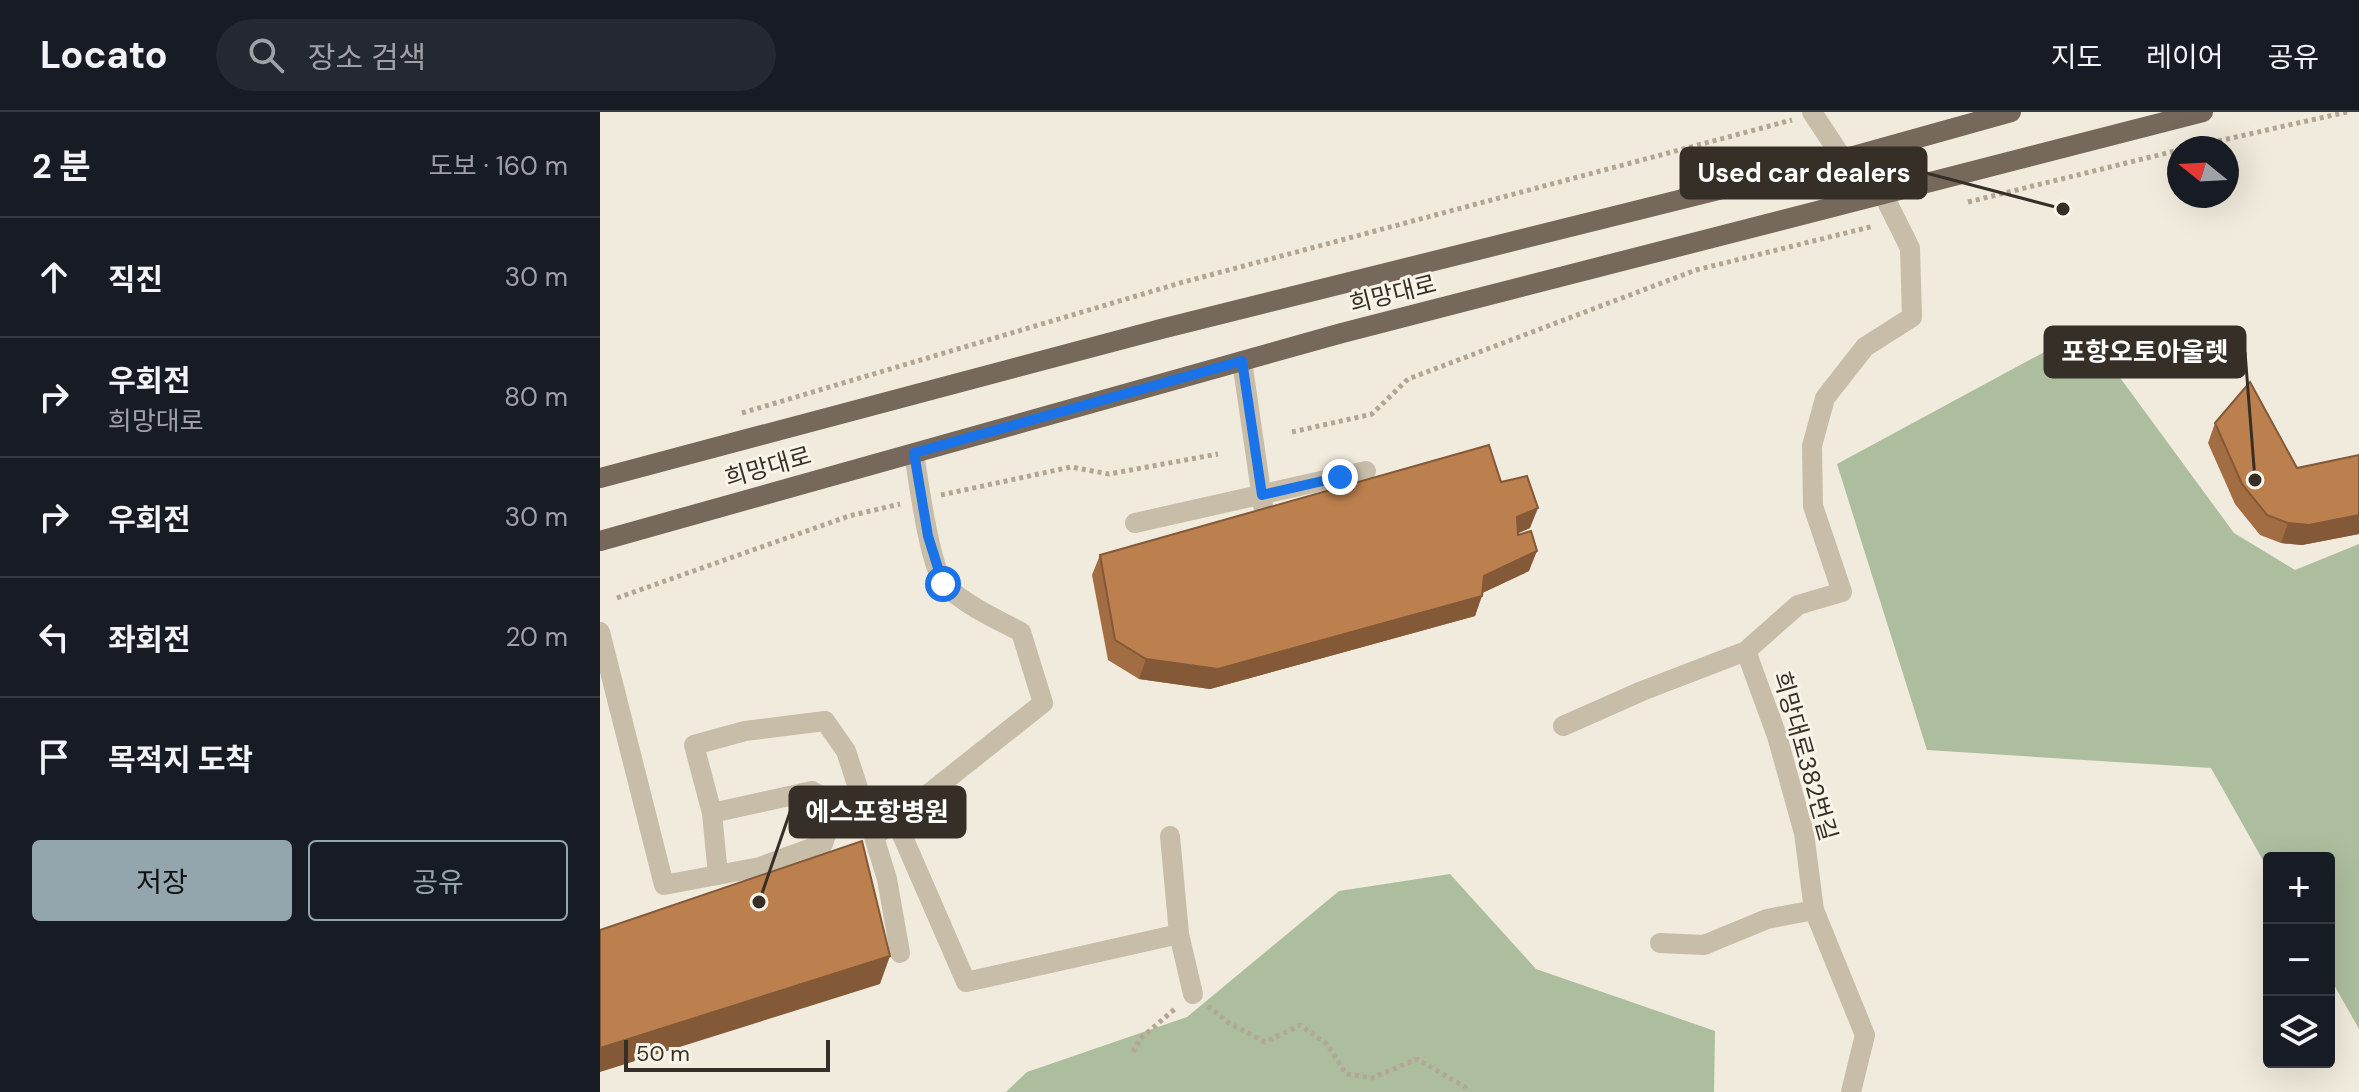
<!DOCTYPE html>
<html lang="ko">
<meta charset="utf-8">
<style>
:root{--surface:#171b24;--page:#242831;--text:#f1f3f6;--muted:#9ea1a6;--line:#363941;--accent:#93a5ad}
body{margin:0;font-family:"DM Sans","Noto Sans KR",sans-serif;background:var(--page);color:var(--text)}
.controls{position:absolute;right:24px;bottom:24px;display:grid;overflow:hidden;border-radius:8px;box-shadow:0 8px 32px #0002}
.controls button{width:72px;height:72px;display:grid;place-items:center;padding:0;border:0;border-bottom:2px solid var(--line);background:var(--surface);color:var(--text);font:40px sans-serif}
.compass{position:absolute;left:1567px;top:24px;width:72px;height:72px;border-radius:50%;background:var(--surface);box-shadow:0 8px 32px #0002;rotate:288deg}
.scale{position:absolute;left:24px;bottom:20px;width:206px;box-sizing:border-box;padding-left:8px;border:4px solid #352f28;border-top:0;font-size:22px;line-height:28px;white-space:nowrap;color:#352f28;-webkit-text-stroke:6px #f8f4e8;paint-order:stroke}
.stop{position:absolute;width:24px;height:24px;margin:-18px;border:6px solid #1a73e8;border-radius:50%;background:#fff}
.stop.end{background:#1a73e8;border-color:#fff;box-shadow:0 2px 8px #0008}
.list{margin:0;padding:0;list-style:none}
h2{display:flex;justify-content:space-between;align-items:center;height:104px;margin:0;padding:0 32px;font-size:34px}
h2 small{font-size:26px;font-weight:400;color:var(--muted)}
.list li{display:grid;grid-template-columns:52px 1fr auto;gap:24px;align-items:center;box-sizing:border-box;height:120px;padding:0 32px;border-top:2px solid var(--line)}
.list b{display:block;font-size:30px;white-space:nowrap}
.list p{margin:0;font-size:26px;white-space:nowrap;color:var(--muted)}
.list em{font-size:26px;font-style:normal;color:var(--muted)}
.actions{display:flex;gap:16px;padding:24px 32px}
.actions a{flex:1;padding:18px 0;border:2px solid var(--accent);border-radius:8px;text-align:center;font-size:28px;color:var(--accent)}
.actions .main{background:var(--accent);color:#111}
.icon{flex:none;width:44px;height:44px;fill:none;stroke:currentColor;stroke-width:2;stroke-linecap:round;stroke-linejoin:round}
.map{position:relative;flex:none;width:1759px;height:980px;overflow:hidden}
header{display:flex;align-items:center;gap:48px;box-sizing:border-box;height:112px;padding:0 40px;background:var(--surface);border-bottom:2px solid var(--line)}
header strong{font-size:38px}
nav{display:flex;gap:44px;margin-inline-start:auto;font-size:28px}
.search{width:560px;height:72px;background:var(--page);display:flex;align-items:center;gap:20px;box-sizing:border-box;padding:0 28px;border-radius:44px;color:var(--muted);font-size:30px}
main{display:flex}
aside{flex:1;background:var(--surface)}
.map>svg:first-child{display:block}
.green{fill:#adbe9e}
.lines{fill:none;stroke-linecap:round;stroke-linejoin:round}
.path{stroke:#b3a794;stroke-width:5;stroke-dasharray:4 4;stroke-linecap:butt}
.minor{stroke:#c7bda9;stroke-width:20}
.major{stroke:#76695b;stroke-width:20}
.wall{fill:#a26d43}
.shaded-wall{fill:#845937}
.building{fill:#bc7f4e;stroke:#845937;stroke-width:2}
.route{stroke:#1a73e8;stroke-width:10}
.labels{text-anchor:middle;stroke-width:6;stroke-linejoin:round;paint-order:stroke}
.street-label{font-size:24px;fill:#352f28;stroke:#f8f4e8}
.leader{fill:none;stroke:#352f28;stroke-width:3}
.callout-dot{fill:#352f28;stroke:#f8f4e8;stroke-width:3}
.callout{fill:#352f28;stroke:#352f28;stroke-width:3}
.callout-label{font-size:26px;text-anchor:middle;font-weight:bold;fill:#fff}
</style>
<header>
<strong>Locato</strong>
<div class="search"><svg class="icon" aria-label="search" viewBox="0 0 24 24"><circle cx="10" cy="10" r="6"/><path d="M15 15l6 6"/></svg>장소 검색</div>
<nav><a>지도</a><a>레이어</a><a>공유</a></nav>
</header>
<main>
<aside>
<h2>2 분<small>도보 · 160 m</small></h2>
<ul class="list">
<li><svg class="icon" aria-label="ahead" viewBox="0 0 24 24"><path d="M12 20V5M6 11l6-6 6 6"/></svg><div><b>직진</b></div><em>30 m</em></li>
<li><svg class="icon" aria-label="right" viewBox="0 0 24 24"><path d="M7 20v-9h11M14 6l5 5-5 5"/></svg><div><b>우회전</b><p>희망대로</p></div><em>80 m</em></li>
<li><svg class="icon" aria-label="right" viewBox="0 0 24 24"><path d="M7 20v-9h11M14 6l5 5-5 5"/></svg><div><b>우회전</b></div><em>30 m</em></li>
<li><svg class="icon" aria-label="left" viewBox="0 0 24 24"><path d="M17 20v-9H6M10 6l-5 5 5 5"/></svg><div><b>좌회전</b></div><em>20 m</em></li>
<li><svg class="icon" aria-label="arrive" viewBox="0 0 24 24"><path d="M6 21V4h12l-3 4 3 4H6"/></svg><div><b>목적지 도착</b></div></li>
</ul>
<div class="actions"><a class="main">저장</a><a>공유</a></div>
</aside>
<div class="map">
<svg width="1759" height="980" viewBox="0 0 1759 980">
<rect width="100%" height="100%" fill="#f0ebdc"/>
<!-- green -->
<path class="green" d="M1485 218 1634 421 1695 458 1759 432V917L1729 864V746H1669V759L1611 656 1327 638 1237 352Z
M850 762 936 857 1115 919 1114 980H406L427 960 587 905 739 779Z"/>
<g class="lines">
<!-- path -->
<path class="path" d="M1587 36 1747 0
M1368 90 1579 38
M142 301 580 171 1192 8
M692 320 772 302 808 267 1096 158 1274 114
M341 383 471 355 509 362 618 342
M17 486 249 404 300 392
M608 894 629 911 665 930 700 913 727 932 746 962 772 966 817 947 865 975 868 980
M533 940 541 926 576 896"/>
<!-- minor -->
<path class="minor" d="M1212 0 1243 47 1283 82 1310 136 1312 205 1265 235 1225 286 1212 334 1213 394 1242 480 1198 493 1146 539 1177 624 1204 721 1214 798 1265 923 1251 980
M642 249 663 393
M535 411 766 359
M0 520 64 773 160 755 223 732 236 692 212 679 112 701 118 763
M963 614 1042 579 1146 539
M112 701 94 633 145 619 225 609 246 639 274 725 287 767 300 841
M296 709 366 870 579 822 570 724
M274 725 443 591 421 520C396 507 367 494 346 474 330 459 318 366 314 341
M579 822 593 882
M1060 831 1104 833 1167 807 1214 798"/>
<!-- major -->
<path class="major" d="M0 366 561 217 1243 47 1411 0
M0 429 742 221 1603 0"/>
</g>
<!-- wall -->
<path class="wall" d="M1615 311 1697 356 1759 343V422L1702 433 1681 431 1660 423 1635 392 1608 331Z
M901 370 930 416 918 421 929 459 882 481 875 504 610 577 539 567 508 548 492 463 500 443Z"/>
<!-- shaded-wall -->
<path class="shaded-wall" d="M938 396 930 416 910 425 917 405Z
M1759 403V422L1702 433 1681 431 1688 411Z
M937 439 929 459 876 484 884 464Z
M882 484 875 504 610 577 539 567 546 547Z
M290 844 280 872 0 960V936Z"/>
<!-- building -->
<path class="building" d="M1650 270 1697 356 1759 343V403L1709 413 1688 411 1667 403 1642 372 1615 311Z
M889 333 901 370 927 364 938 396 917 405 918 423 931 419 937 439 884 464 882 484 618 557 546 547 515 528 500 443Z
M262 729 290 844 0 936V818Z"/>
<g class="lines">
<!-- route -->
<path class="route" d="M343 472 328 424 314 341 642 249 662 383 740 365"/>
</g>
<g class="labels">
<!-- street labels -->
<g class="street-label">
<text transform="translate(793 182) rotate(-14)" y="8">희망대로</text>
<text transform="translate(168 355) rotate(-16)" y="8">희망대로</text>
<text transform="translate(1205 644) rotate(74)" y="8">희망대로382번길</text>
</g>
</g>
<!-- callouts -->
<path class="leader" d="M1463 97L1326 61M1655 368L1645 240M159 790L190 700"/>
<g class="callout-dot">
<circle cx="1463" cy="97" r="8"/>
<circle cx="1655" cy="368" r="8"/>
<circle cx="159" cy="790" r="8"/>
</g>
<g class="callout">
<rect x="1081" y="36" width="245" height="50" rx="8"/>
<rect x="1445" y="215" width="200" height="50" rx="8"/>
<rect x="190" y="675" width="175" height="50" rx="8"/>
</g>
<g class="callout-label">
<text x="1204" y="70">Used car dealers</text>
<text x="1545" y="249">포항오토아울렛</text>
<text x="277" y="709">에스포항병원</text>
</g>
</svg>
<div class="controls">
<button>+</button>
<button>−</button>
<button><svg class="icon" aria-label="layers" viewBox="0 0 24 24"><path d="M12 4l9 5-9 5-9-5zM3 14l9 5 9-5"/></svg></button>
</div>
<svg class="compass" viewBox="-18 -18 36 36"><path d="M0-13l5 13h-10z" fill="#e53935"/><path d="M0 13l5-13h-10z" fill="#9ea1a6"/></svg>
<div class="scale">50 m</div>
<div class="stop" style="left:343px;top:472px"></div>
<div class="stop end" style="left:740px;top:365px"></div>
</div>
</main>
